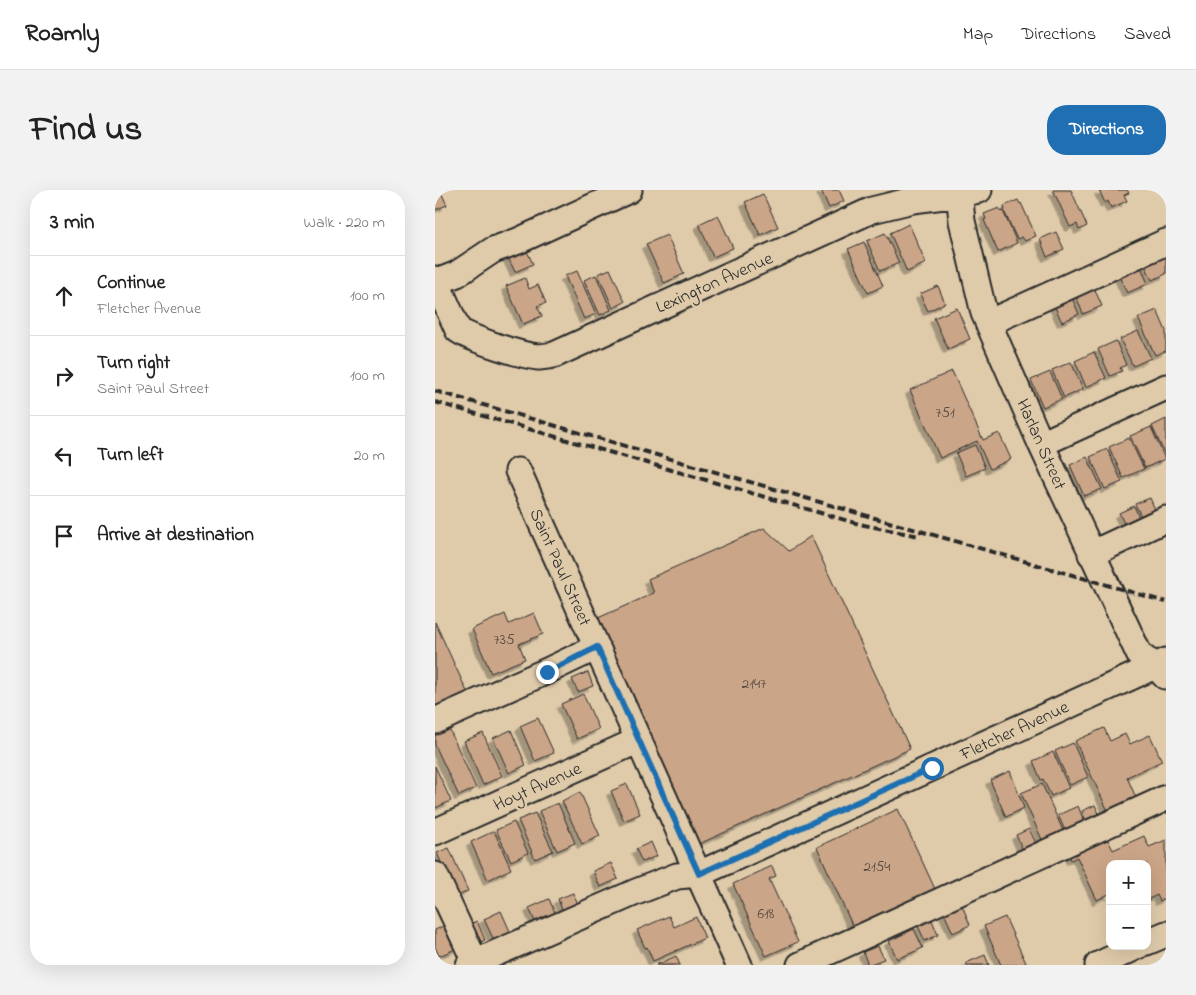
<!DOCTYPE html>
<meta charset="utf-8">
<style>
:root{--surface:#fff;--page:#f2f2f2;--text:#222;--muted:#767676;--line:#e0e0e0;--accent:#1f6fb2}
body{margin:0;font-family:"Indie Flower",sans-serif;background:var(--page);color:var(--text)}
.controls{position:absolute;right:15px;bottom:15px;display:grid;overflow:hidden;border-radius:10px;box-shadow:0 5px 20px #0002}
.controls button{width:45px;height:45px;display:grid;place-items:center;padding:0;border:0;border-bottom:1px solid var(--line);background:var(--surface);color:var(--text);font:25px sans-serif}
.stop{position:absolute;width:15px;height:15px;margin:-11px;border:4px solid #1f6fb2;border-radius:50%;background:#fff}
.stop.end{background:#1f6fb2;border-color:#fff;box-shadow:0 1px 5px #0008}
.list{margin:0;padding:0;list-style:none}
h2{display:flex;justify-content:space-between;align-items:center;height:65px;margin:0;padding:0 20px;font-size:21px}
h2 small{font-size:16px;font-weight:400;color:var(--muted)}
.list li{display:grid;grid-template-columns:32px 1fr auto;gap:15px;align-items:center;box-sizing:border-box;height:80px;padding:0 20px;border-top:1px solid var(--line)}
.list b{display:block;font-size:19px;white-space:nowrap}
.list p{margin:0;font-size:16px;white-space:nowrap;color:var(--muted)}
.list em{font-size:16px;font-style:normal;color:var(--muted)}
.icon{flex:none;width:28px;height:28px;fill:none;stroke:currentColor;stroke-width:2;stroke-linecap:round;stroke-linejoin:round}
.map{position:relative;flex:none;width:731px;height:775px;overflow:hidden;border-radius:20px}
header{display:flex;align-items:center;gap:30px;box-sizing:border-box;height:70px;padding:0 25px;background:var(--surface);border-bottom:1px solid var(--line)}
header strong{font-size:24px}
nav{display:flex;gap:28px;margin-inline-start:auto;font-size:18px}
.intro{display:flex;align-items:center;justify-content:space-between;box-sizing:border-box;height:120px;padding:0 30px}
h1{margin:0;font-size:35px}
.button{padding:12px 22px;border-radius:20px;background:var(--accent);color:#fff;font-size:18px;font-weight:700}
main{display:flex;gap:30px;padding:0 30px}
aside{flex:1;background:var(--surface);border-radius:20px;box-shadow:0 5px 20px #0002}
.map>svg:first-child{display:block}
.building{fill:#cba587;stroke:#2b2b2b;filter:url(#shadow)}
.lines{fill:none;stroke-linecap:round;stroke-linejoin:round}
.minor-casing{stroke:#2b2b2b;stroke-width:29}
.minor{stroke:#dfcbaa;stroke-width:25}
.rail{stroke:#2b2b2b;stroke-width:4;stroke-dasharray:8 4;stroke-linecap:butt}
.route{stroke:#1f6fb2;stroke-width:6}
.labels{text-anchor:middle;stroke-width:5;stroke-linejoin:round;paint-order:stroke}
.number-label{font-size:15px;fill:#534a42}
.street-label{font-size:18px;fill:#2b2b2b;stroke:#dfcbaa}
</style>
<header>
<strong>Roamly</strong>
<nav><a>Map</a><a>Directions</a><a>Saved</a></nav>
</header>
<div class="intro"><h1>Find us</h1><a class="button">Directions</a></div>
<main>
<aside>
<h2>3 min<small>Walk · 220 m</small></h2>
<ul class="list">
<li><svg class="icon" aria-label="ahead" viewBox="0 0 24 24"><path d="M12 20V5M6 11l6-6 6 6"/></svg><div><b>Continue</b><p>Fletcher Avenue</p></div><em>100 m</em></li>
<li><svg class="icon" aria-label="right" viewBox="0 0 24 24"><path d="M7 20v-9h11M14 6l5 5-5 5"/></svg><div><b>Turn right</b><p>Saint Paul Street</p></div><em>100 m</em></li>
<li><svg class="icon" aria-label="left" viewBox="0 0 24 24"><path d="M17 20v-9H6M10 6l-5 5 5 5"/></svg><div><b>Turn left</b></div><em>20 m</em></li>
<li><svg class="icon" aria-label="arrive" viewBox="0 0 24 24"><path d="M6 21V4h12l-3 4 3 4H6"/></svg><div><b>Arrive at destination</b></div></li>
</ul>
</aside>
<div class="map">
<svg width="731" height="775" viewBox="0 0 731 775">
<defs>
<filter id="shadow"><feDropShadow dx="-4.5" dy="4.5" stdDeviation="0" flood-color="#0004"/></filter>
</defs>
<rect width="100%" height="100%" fill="#dfcbaa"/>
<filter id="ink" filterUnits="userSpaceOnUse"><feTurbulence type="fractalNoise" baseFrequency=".02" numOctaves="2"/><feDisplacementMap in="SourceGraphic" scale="10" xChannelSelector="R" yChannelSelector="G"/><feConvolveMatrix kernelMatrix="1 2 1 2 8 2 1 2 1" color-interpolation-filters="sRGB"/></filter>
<g filter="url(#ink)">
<!-- building -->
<path class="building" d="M0 0H5L12 15 0 20Z
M386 0H404L409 11 394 18Z
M618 0H636L652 36 644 40 642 34 635 37Z
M664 0H692L694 3 689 5 692 11 676 18 673 11 670 13Z
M328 4 343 37 325 45 310 12Z
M583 10 585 14 586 13 601 46 590 51 587 47 582 49 569 21 570 20 569 16Z
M564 18 566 22 568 21 582 53 563 62 549 30 551 29 549 24Z
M283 25 298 58 278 67 264 34Z
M474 34 491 73 472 82 455 43Z
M621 42 629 59 612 67 605 49Z
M450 43 464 73 445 81 432 51Z
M232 45 249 84 229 93 211 54Z
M429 52 448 96 433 103 413 59Z
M90 57 98 74 80 82 72 65Z
M731 66V84L717 90 710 75Z
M706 77 713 94 692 103 684 86Z
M175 79 190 112 178 118 163 84Z
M142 81 161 124 149 129 130 86Z
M161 85 176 120 165 125 149 90Z
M90 88 94 99 103 95 111 113 102 116 107 126 88 134 71 96Z
M503 96 510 113 493 121 485 104Z
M659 98 667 116 648 124 641 106Z
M637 108 644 124 627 132 619 115Z
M522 118 535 149 513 159 499 128Z
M722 120 731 141V161L720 165 703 128Z
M703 141 716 168 698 176 685 149Z
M681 151 691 175 685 178 687 181 675 186 663 159Z
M659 162 671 188 651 197 640 171Z
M636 172 648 199 629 208 617 180Z
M517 181 548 250 564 243 576 269 555 279 542 251 505 268 475 200Z
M615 182 627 209 608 217 596 190Z
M731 229V267L717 236Z
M716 237 730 269 710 278 695 246Z
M694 248 709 279 688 288 674 257Z
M540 255 550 278 531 286 521 263Z
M672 259 687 292 670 299 655 267Z
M652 267 667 299 649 306 635 275Z
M715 308 722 324 708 330 700 314Z
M699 316 706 332 692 339 684 323Z
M329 338 354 361 376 346 475 559 264 654 163 428 219 403 213 389Z
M99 423 108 444 84 454 90 469 56 483 37 439 70 424 74 434Z
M0 432 34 506 0 522Z
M153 482 158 496 143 502 137 489Z
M148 504 164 539 142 549 126 514Z
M103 528 119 563 100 571 85 536Z
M12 534 41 598 24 606 0 555V540Z
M669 538 675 551 690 544 695 554 715 545 727 571 692 587 702 610 674 623 640 551Z
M76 540 91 575 74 583 58 548Z
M48 543 67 586 48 595 29 551Z
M638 553 653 587 635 595 620 561Z
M618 562 634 598 616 606 608 589 606 590 598 571Z
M0 576 16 611 0 618Z
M575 581 589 618 571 627 555 590Z
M192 594 205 624 189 631 176 601Z
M607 594 630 645 609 654 586 603Z
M145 602 165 646 147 654 127 611Z
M123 613 140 653 122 661 104 621Z
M660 615 667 630 653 636 647 621Z
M643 616 651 636 632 645 623 625Z
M463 619 500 699 418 737 382 657Z
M100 623 118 661 100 669 83 630Z
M79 632 93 663 76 671 61 640Z
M594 639 601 653 588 660 581 645Z
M59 641 76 679 53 690 36 652Z
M709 646 714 657 731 650V708L725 711 722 705 712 710V674H675V706L674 704 662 710 642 667 636 670 634 665 672 648 678 660Z
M216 652 222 666 207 672 201 659Z
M14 658 33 701 21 707 2 663Z
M176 673 183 689 165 697 158 681Z
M337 676 341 686 334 689 363 752 331 766 298 694Z
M138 703 144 716 128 722 123 709Z
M114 709 122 727 102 736 94 718Z
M527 715 535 735 518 743 509 723Z
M66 721 78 748 61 755 49 729Z
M234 726 239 737 261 727 270 748 218 771 212 757 210 758 202 740Z
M570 727 591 773 587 775H566L549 736Z
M497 730 503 745 490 751 483 736Z
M42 731 50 750 37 756 28 737Z
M13 734 23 758 4 766 0 757V740Z
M479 739 488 758 462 769 454 751Z
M443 756 449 769 433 775 428 762Z
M550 765 554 775H532L531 773Z
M241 766 245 775H221Z"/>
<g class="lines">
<!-- minor casing -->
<g class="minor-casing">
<path id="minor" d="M524 0 527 31 549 123 606 254 704 464 711 470 719 474 730 486
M0 89 23 140 28 143C44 151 84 165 103 167 108 167 113 166 119 165L437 20 478 10 524 4 544 0
M2 92 22 84 58 60 83 51 194 0
M553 133 731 52
M606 254 731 197
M83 281 304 775
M656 364 731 329
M0 531 112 481 162 457
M0 642 204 550
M0 685 40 772
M712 752 731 744
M34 775 201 702 242 686 264 684 731 471
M365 775 731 608
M663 775 703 756"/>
</g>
<!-- minor -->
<use href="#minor" class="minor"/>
<!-- rail -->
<path class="rail" d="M0 201 731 412
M0 212 424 334 484 346"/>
</g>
</g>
<g class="lines" filter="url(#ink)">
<!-- route -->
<path class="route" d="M112 482 162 457 264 684 497 578"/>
</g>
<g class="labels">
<!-- number labels -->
<g class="number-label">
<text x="510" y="227">751</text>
<text x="69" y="454">735</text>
<text x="319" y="498">2147</text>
<text x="442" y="681">2154</text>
<text x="331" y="728">618</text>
</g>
<!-- street labels -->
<g class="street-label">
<text transform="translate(279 92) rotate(-24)" y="6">Lexington Avenue</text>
<text transform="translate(607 254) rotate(66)" y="6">Harlan Street</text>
<text transform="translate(126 377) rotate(66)" y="6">Saint Paul Street</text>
<text transform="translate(579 540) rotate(-25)" y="6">Fletcher Avenue</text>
<text transform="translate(102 596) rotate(-24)" y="6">Hoyt Avenue</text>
</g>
</g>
</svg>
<div class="controls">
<button>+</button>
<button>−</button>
</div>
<div class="stop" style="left:497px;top:578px"></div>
<div class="stop end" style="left:112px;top:482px"></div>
</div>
</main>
